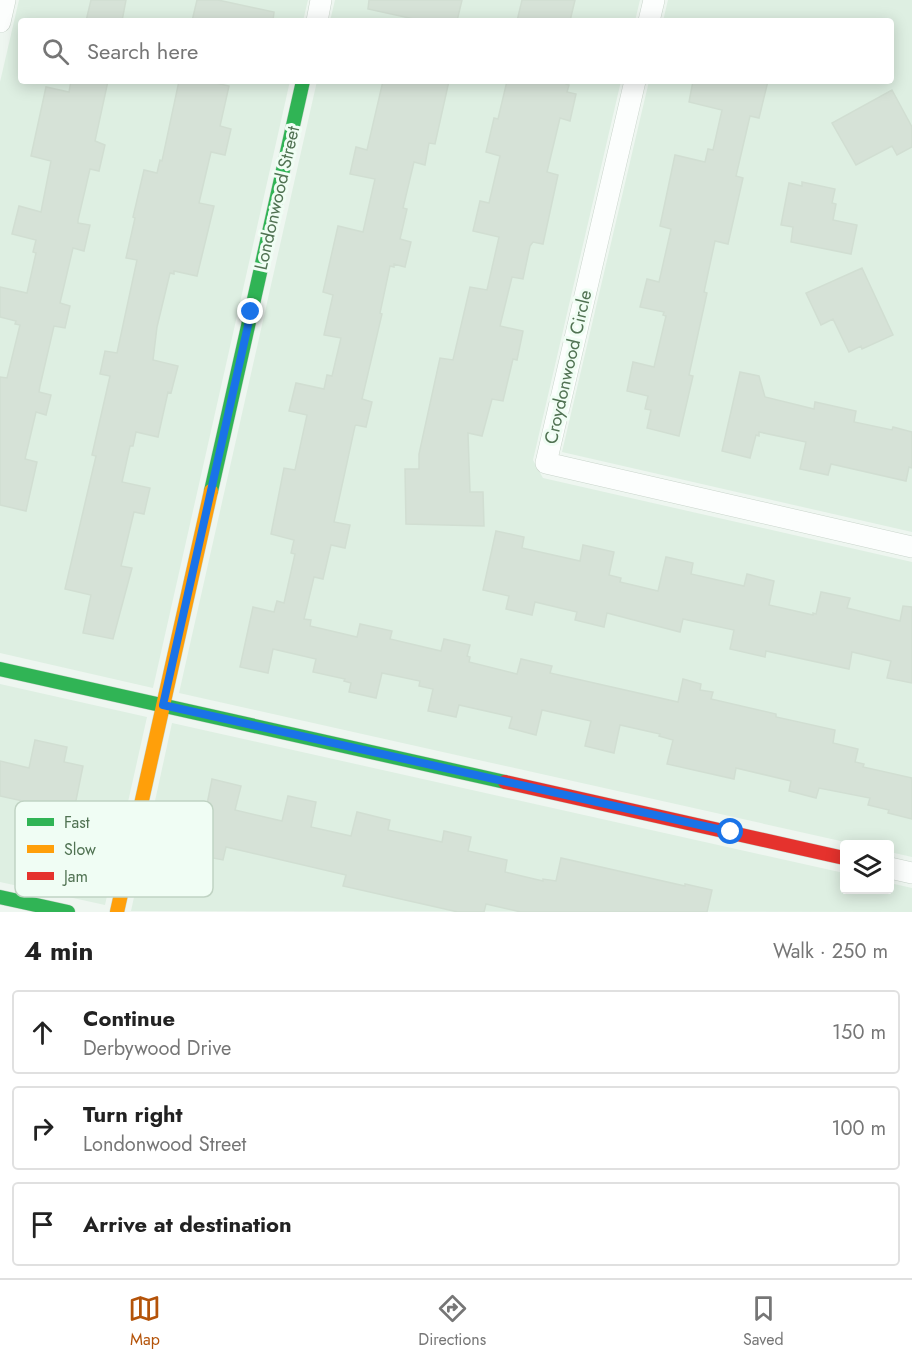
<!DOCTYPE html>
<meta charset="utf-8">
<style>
:root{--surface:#fff;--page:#f6f6f6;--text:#222;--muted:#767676;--line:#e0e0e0;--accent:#b45309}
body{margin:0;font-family:Jost,sans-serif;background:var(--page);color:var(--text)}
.controls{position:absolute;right:18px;bottom:18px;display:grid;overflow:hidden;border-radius:6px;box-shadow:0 3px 15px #0003}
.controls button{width:54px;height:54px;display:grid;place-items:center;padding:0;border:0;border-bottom:2px solid var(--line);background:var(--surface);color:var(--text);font:30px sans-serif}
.stop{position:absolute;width:18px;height:18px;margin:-14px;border:4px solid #1a73e8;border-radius:50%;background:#fff}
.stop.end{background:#1a73e8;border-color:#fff;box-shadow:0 2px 6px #0008}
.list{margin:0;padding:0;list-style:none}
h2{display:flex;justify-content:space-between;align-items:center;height:78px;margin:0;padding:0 24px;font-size:26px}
h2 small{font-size:20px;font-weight:400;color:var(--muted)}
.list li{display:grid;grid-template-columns:39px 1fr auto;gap:18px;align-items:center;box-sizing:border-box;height:84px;margin:0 12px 12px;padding:0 12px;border:2px solid var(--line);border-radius:6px}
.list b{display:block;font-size:22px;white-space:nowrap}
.list p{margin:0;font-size:20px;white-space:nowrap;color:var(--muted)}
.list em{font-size:20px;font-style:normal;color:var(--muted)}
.icon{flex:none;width:33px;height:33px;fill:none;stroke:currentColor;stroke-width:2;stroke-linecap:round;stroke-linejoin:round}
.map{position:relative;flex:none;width:912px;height:912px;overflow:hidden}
.search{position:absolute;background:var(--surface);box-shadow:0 3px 15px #0003;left:18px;right:18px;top:18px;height:66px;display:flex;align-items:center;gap:15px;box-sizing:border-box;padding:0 21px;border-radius:6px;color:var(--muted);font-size:22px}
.sheet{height:366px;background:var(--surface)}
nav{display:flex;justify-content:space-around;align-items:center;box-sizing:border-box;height:84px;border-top:2px solid var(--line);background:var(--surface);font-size:16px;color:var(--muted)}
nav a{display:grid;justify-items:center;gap:3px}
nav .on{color:var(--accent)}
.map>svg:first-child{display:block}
.residential{fill:#deefe2}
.building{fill:#d6e2d7;stroke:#d1ded2;stroke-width:1.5}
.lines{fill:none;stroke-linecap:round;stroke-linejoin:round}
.street-casing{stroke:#cad5cc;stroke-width:22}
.fast-casing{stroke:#c9d4ca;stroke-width:15}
.slow-casing{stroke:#c9d4ca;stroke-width:15}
.jam-casing{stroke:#c9d4ca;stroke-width:15}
.street{stroke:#fcfefd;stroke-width:21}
.fast{stroke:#30b455;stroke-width:14}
.slow{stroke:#ff9f0a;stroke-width:14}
.jam{stroke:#e5322d;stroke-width:14}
.route{stroke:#1a73e8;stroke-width:8}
.labels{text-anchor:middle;stroke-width:6;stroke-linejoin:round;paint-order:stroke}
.street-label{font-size:18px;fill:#507252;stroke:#f0fdf4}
.key{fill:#f0fdf4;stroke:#c0d3c3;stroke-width:1.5}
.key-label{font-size:16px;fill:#507252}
</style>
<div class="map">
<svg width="912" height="912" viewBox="0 0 912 912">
<rect width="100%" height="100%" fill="#eef6f0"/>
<!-- residential -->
<path class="residential" d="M19 0H308L303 21H21V81H290L153 688 0 653V82Z
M335 0H640L635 21H330Z
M668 0H912V532L562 452 649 81H891V21H663Z
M317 81H621L533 460 543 478 912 562V857L890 852V844H854L179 693Z
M0 684 147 717 105 905 0 882Z
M172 723 844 873V890H890V883L912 888V912L131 911Z"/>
<!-- building -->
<path class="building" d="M91 0H126L122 21H86Z
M197 0H218L274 12 273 21H192Z
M369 0H462L457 21H423L368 9Z
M522 0H575L570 21H517Z
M71 81H108L95 141 105 145 99 171 90 169 78 220V223L90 225 84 251 73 248 60 303 70 306 65 328 54 326 40 386 39 392 51 395 46 415 36 412 25 459 37 462 26 511 0 505V377L7 378 20 325 15 324 16 321 0 317V287L27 293 36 253 33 252 36 240 12 234 19 206 41 212 51 161 31 156 46 87 69 92Z
M179 81H207L229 86 220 126 231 129 225 155 211 152 199 203 214 206 197 276 174 271V274L170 273 157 327 153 360 178 366 171 393 168 392 158 437 136 432 133 446H130L122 482 150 488 144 514 134 512 121 566 132 568 113 639 83 633 91 595 65 589 96 456 92 455 110 376 100 374 105 351 117 353 137 260 126 258 135 218 133 217 144 170 157 173 160 160 162 161Z
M383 81H449L435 144 429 143 425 165 414 162 403 208 407 209 400 239 411 242 405 267 394 264V267L390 266 380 313 382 314 362 399 372 402 366 427 356 425 355 426 334 522 350 525 345 548 331 545 323 579 314 577 304 619 311 620 310 626 357 637 360 624 392 631 390 639 441 651 444 639 470 645 467 656 470 657 469 662 517 674 521 659 552 666 550 673 678 702 683 679 701 684 700 690 713 692 711 699 776 714V717L835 730 833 743 858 749 855 762 864 764 863 767 912 778V819L888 813 889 810 868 805 870 798 819 788 816 798 789 791 791 781 736 768 734 779 667 764 673 740 659 736 660 734 620 725 614 753 585 746 591 721 542 710 536 735 509 728 512 717 459 705 456 717 428 711 433 689 419 686 420 681 382 673 376 698 349 692 351 683 344 681 345 679 313 672 316 659 273 649 268 673 240 667 253 607 274 612 277 601 284 603 295 554 291 553 294 540 271 534 284 468 295 470 307 415 289 411 296 383 324 389 327 375 332 376 341 338 324 335 333 295 323 292 338 226 363 232 375 179 350 174 356 147 367 150Z
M507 81H567L566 84 569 85 567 92 576 94 570 121 560 118 547 172 558 175 543 244 533 242 530 246 523 279 512 277 500 326 523 331 517 360 513 359 503 401 492 399 482 436 468 433 470 492H483L484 526 406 524 405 469H419V454L440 358 453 360 470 287 487 290 499 237 473 231 480 201 489 203 500 156 486 152 494 118 498 119Z
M693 81H768L759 118 750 116 736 176 743 178 728 244 715 241 704 292 707 293 689 375 693 376 679 436 647 428 651 410 645 409 648 396 627 391 633 362 654 367 666 316 663 315 664 312 640 307 647 279 659 282 671 229 660 226 675 155 705 162 708 149 713 150 722 110 689 102Z
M892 90 912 127V147L897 155 892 146 856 165 832 123Z
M802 182 835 189 832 203 836 204 833 220 857 225 851 254 791 242 793 227 781 225 789 183 802 186Z
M862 268 893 335 862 349 861 346 849 352 833 319 821 325 806 293Z
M740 372 759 376 765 397 814 409 815 402 856 411 854 422 892 430 893 427 912 432V468L909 467 906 481 831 464 828 475 800 469 806 442 759 432V436L756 435 750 458 722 451Z
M496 531 524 537 522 548 580 561 583 545 614 552 609 575 621 578 620 582 658 591 666 557 693 563 691 574 744 586 747 574 774 581 769 605 813 615V613L816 614 821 592 850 598 847 608 900 621 903 606 912 607V683L887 678 891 661 852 652 849 669 766 651 765 657 730 649 734 630 683 619 680 632 607 613 604 627 575 620 577 612 535 602 532 615 506 609 509 596 483 590Z
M35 740 67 747 64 762 83 766 72 820 42 813 43 811 21 806 23 801 0 796V761L29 768Z
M212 779 241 786 235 810 282 821 288 796 316 802 311 827 351 836 357 812 390 820 388 830 442 842 444 831 471 837 468 851 507 860 505 872 543 881V879L556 881 561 858 685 886V884L712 890 707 912H521L486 904 484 912H458L343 886 346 875 226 847 223 860 197 855Z"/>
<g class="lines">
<!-- street casing -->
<g class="street-casing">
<path id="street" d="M317 21 321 0
M649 21 654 0
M0 22 5 0
M635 81 546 463 912 547
M890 868 912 873"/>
</g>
<!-- fast casing -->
<g class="fast-casing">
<path id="fast" d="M211 491 303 81
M0 669 505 782
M0 897 68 912"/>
</g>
<!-- slow casing -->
<g class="slow-casing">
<path id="slow" d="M117 912 211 491"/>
</g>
<!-- jam casing -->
<g class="jam-casing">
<path id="jam" d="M505 782 844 858"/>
</g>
<!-- street -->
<use href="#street" class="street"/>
<!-- fast -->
<use href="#fast" class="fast"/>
<!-- slow -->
<use href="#slow" class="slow"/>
<!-- jam -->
<use href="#jam" class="jam"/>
</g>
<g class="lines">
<!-- route -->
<path class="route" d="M251 312 163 705 731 832"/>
</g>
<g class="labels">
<!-- street labels -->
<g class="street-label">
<text transform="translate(277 198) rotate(-77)" y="6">Londonwood Street</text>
<text transform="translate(568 367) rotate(-77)" y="6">Croydonwood Circle</text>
</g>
</g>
<!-- legend -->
<rect x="15" y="801" width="198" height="96" rx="9" class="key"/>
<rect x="27" y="818" width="27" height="8" fill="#30b455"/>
<rect x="27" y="845" width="27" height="8" fill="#ff9f0a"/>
<rect x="27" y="872" width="27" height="8" fill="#e5322d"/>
<g class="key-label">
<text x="64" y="828">Fast</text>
<text x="64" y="855">Slow</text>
<text x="64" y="882">Jam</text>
</g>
</svg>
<div class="controls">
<button><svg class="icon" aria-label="layers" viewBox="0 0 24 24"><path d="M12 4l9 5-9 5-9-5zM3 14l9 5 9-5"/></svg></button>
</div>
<div class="stop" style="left:731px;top:832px"></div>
<div class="stop end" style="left:251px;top:312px"></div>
<div class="search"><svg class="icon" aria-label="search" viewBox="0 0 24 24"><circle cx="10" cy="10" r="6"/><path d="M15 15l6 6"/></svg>Search here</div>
</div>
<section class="sheet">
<h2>4 min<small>Walk · 250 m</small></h2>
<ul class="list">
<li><svg class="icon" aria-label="ahead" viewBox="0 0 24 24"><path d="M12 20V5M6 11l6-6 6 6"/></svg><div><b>Continue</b><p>Derbywood Drive</p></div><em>150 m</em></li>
<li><svg class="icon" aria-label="right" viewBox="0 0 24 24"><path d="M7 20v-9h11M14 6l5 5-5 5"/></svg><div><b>Turn right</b><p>Londonwood Street</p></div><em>100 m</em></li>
<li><svg class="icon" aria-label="arrive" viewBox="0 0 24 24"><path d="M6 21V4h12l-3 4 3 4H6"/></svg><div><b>Arrive at destination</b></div></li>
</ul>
</section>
<nav>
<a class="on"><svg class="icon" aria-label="map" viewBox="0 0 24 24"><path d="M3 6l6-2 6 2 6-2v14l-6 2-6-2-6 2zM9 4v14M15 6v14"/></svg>Map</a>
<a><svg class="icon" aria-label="directions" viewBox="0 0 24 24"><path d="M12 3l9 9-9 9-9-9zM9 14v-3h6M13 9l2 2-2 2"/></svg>Directions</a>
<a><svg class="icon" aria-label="saved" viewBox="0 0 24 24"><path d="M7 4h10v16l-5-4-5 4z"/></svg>Saved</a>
</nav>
